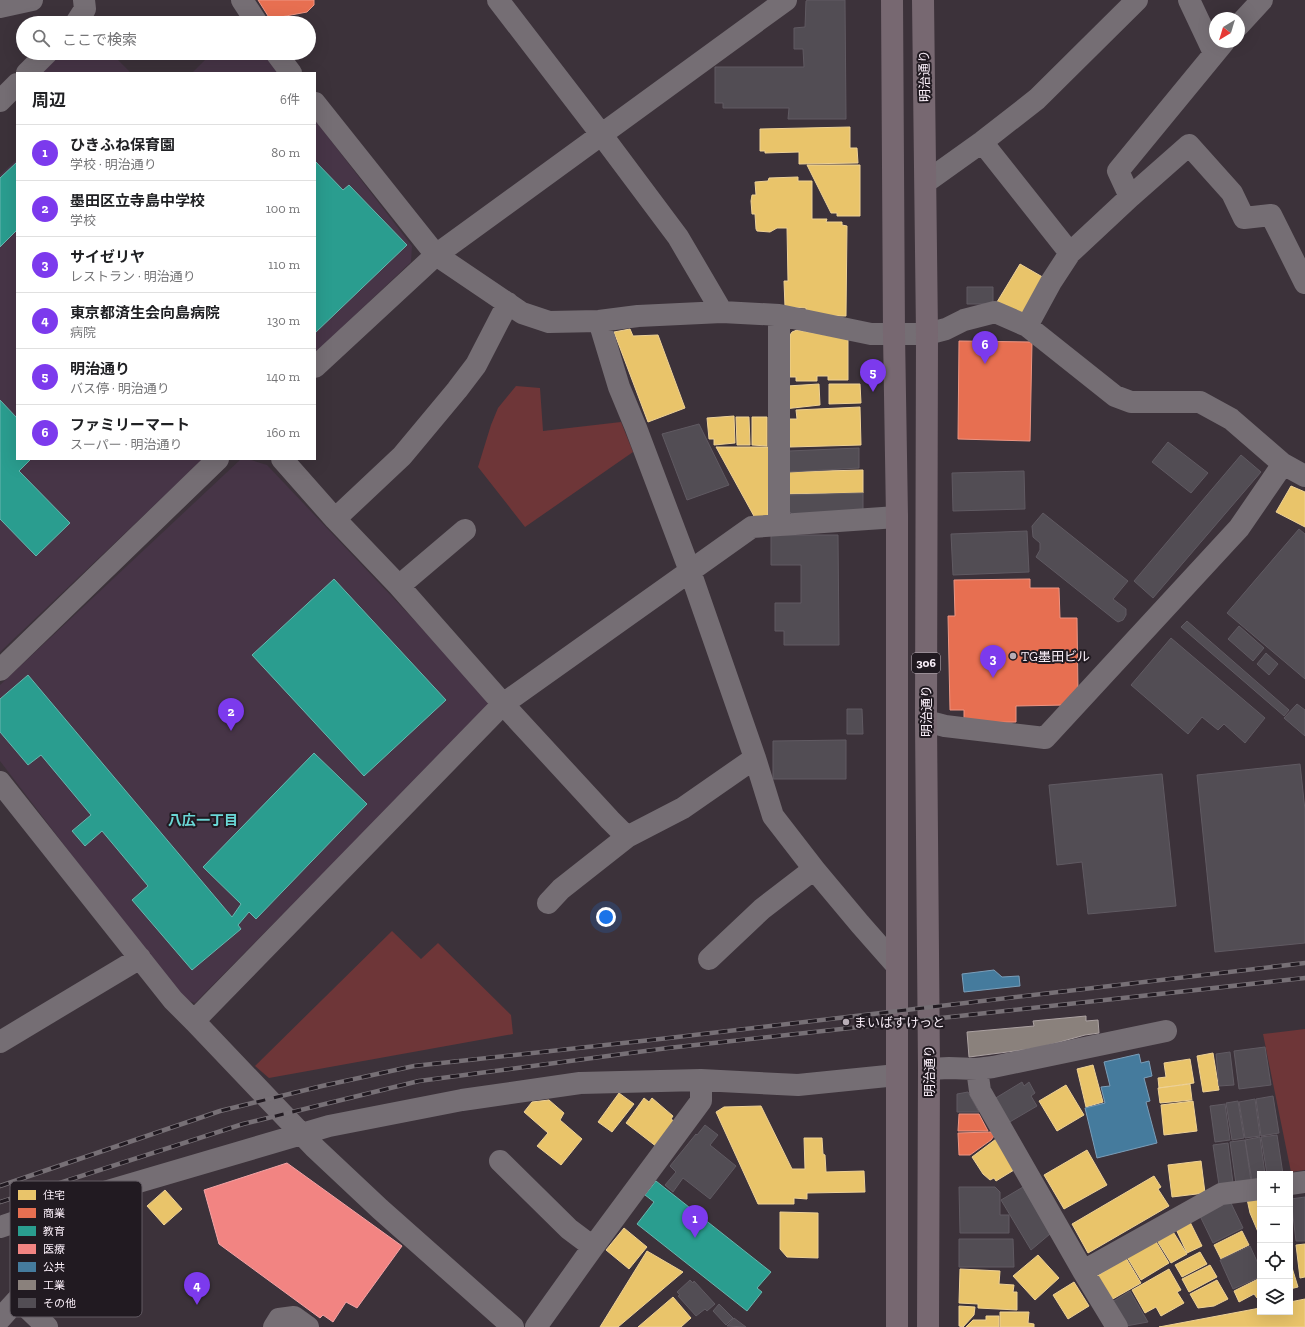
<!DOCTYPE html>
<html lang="ja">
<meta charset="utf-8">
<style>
:root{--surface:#fff;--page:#f2f2f2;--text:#202124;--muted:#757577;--line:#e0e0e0;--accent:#7c3aed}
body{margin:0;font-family:"Zilla Slab","Noto Sans JP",serif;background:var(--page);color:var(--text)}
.controls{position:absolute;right:12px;bottom:12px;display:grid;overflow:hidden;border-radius:0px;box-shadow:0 4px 16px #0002}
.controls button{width:36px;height:36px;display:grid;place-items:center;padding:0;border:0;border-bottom:1px solid var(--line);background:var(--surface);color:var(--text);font:20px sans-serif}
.compass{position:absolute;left:1209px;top:12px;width:36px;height:36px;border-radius:50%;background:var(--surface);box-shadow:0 4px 16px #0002;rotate:218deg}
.you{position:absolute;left:606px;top:917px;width:14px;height:14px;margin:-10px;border:3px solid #fff;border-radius:50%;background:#1a73e8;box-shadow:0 0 0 6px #1a73e833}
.badge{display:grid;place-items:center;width:26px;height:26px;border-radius:50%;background:var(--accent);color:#fff;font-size:13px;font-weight:700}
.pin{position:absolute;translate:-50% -33px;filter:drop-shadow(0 1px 2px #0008)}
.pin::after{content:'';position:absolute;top:21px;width:14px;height:12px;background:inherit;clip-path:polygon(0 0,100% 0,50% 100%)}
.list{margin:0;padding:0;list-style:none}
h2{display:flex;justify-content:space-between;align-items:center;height:52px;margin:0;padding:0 16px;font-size:17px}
h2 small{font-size:13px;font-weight:400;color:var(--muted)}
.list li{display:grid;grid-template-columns:26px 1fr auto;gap:12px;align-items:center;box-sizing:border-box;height:56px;padding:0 16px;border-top:1px solid var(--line)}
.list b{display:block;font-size:15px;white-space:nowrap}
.list p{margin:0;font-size:13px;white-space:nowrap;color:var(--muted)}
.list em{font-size:13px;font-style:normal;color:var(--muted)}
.icon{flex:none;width:22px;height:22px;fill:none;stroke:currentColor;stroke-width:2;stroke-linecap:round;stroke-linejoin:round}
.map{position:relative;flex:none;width:1305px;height:1327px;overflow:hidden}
.search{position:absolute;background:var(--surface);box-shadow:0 4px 16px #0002;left:16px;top:16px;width:300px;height:44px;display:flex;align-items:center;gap:10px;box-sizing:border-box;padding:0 14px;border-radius:22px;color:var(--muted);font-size:15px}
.panel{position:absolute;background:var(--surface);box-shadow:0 4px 16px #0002;left:16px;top:72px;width:300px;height:388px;border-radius:0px}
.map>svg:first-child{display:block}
.built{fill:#473547}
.green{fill:#6e3638}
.homes{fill:#e9c46a;stroke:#eed195}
.shops{fill:#e76f51;stroke:#ed9583}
.schools{fill:#2a9d8f;stroke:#68b6af}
.health{fill:#f28482;stroke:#f4a4a6}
.public{fill:#457b9d;stroke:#7b9eb9}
.industry{fill:#8a817c;stroke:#aca2a2}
.building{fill:#524d54;stroke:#605a62}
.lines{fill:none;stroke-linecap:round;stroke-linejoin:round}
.minor{stroke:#756e74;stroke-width:22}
.major{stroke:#776871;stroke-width:22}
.rail-casing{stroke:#777076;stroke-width:4.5}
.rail{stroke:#211a21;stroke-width:3;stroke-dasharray:9;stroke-linecap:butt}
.poi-dot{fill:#b8adb6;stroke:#211a21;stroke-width:1.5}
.labels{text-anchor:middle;stroke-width:4;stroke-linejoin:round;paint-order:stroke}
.shield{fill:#211a21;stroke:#b9afb8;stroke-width:1}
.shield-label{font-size:12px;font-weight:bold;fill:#faeff9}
.street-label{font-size:13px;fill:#faeff9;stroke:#211a21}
.poi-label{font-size:13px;fill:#faeff9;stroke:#211a21;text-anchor:start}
.neighbourhood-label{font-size:14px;font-weight:bold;fill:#6ad7d6;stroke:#211a21}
.key{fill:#211a21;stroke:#625a62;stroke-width:1}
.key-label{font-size:11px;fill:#faeff9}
</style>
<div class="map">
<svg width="1305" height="1327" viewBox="0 0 1305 1327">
<rect width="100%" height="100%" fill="#3c323a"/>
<!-- built -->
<path class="built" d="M62 53H111L131 73H42Z
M212 53H263L279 73H192Z
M315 120 412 246 411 262 315 353Z
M17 159V459H203L0 652V175Z
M241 459H248L267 465 492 702 195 1003 181 998 0 761V685Z"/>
<!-- green -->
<path class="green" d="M516 386 540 388 543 431 621 422 633 452 525 527 478 467 491 425 498 408Z
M392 931 421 959 438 943 511 1015 513 1034 269 1078 255 1066Z
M1305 1029V1170L1291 1172 1263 1034Z"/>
<!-- homes -->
<path class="homes" d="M850 127V148H857L858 163 799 164V152L765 153V151H760V129Z
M807 165H860V216H837V213H831Z
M798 177V181H812V219H827L826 222H842V225L847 226 846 316H829L806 312V308L785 307 784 281H788L787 228H777L770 232 757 231 756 229 755 214H752L751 201 752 195H756L755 182 768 181 769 178Z
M1020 264 1046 279 1022 317 997 302Z
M630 329 633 336 658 335 685 408 648 422 614 332Z
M797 330 848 339V380H828V376H817V381H796V377H790V335L792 332Z
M819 384 820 405 784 409 787 386Z
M829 384H860L861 403 829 404Z
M860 407 861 445 790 447 788 419H797L796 410Z
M734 416 735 443 714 445V439H709L707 418Z
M736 417H749L750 445H737Z
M752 417H767V446L752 445Z
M716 447H769L768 518H755Z
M863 470V493L786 494 785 472Z
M1291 486 1305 492V527L1276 512Z
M1213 1053 1219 1090 1203 1092 1197 1056Z
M1190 1059 1194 1083 1159 1088 1158 1078 1166 1077 1164 1063Z
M1093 1065 1103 1102 1086 1107 1077 1069Z
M1190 1084 1192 1100 1160 1103 1158 1088Z
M1066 1085 1084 1115 1057 1131 1039 1101Z
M619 1093 634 1104 612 1132 598 1122Z
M644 1098 649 1102 652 1098 673 1116 671 1119 675 1122 657 1147 626 1123Z
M549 1100 564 1113 560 1120 582 1139 561 1165 537 1146 548 1133 524 1112 532 1102Z
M1193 1101 1197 1131 1164 1135 1161 1105Z
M761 1106 792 1169H805L804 1138H822L823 1154 825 1155 826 1172 864 1171 865 1192 807 1193V1199L794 1198V1204H758L716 1112 724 1107Z
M996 1139 1014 1170 996 1181 994 1178 990 1180 983 1174 972 1157Z
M1087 1150 1107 1185 1064 1209 1044 1175Z
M1201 1161 1205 1193 1172 1197 1168 1165Z
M1154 1176 1161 1187 1158 1189 1169 1206 1088 1253 1072 1224Z
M165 1190 182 1209 164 1225 147 1206Z
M1260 1197V1232H1258L1250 1213 1247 1199Z
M780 1212 818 1213V1258L787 1257 780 1249Z
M1189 1220 1202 1246 1187 1253 1175 1227Z
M624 1228 647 1247 629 1269 606 1250Z
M1172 1230 1187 1254 1171 1263 1156 1239Z
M1242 1231 1249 1245 1221 1259 1214 1245Z
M1155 1240 1169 1263 1141 1280 1127 1257Z
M1305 1244V1277L1300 1278 1296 1245Z
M647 1251 683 1272 618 1327H600Z
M1200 1252 1207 1264 1182 1277 1175 1265Z
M1038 1255 1059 1278 1035 1300 1013 1276Z
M1126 1258 1141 1283 1111 1300 1097 1276Z
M1290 1261 1298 1287 1290 1289Z
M1210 1265 1217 1277 1189 1292 1182 1279Z
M960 1269 1000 1271 999 1284 1014 1285 1013 1292H1017V1310L978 1308V1304L959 1303Z
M1169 1269 1181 1290 1177 1292 1184 1303 1161 1316 1156 1307 1145 1313 1132 1290Z
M1260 1278V1297L1257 1298 1254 1294 1239 1302 1234 1291Z
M1217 1280 1228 1299 1214 1306 1198 1308 1190 1294Z
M1074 1282 1089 1306 1068 1319 1053 1295Z
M673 1297 691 1318 681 1327H638Z
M1305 1299V1327H1159L1260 1308V1312H1290V1302Z
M959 1306 975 1307 974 1315 963 1327 959 1326Z
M1000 1312H1029L1028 1323 1034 1324V1327H1000Z
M986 1316H999V1327H966L973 1320H986Z"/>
<!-- shops -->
<path class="shops" d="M258 0H314V5L307 12 270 19Z
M959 341 1032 342 1030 441 958 439Z
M1030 579V588H1059L1060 618H1077L1078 693 1066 705 1016 706V722L964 723V710H950L948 616H955L954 580Z
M959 1114H979L988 1131H958Z
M991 1132 994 1136 991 1140 970 1155H959L958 1133Z"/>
<!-- schools -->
<path class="schools" d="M315 161 343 190 349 185 407 245 315 333Z
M17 162V230L0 247V178Z
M0 400 17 418V459H31L19 471 70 523 36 556 0 519Z
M334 579 446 700 364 776 252 655Z
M28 675 232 917 241 904 203 867 314 753 367 804 256 919 249 912 238 925 241 929 192 970 132 900 148 886 102 831 85 846 72 831 91 815 41 755 28 765 0 732V699Z
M656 1181 771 1272 757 1288 762 1292 747 1311 637 1224 654 1202 645 1195Z"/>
<!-- health -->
<path class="health" d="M287 1163 402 1246 357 1308 346 1302 333 1322 323 1315 320 1318 219 1244 204 1190Z"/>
<!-- public -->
<path class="public" d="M994 970 1002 977 1019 976 1020 986 964 992 962 974Z
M1139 1054 1141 1063 1149 1061 1152 1076 1144 1078 1150 1101 1146 1102 1157 1143 1097 1158 1085 1108 1105 1103 1101 1087 1110 1086 1104 1062Z"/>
<!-- industry -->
<path class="industry" d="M1086 1016V1021L1098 1020 1099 1033 1085 1035 1038 1048 969 1057 967 1032 1034 1026 1033 1021Z"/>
<!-- building -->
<path class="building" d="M808 0H845L846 119H788L789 108H723V103H715V67H804L803 49H794V28L805 27 806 1Z
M967 287H993V304H967Z
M699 424 729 485 687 500 662 434Z
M1168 442 1208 473 1191 493 1152 462Z
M859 448V468L789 472V451Z
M1241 455 1261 472 1153 598 1134 581Z
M1024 471 1025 509 953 511 952 473Z
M863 493V514L793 515 788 510V495Z
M1043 513 1128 581 1113 599 1126 609V615L1123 620 1118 622 1115 620 1036 557 1040 550V543L1033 537 1032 526Z
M1299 529 1305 534V679L1227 613Z
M1027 531 1029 572 953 575 951 534Z
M771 535H838L839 645H784V631H775V603H801V565H771Z
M1187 621 1289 710 1284 716 1181 627Z
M1239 626 1264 648 1253 661 1228 639Z
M1171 638 1265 718 1245 743 1224 724 1218 730 1202 717 1188 734 1131 685Z
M1266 653 1278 664 1269 675 1257 664Z
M1297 704 1305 710V736L1284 718Z
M847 709H862L863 734H847Z
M846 740V779H773V741Z
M1300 764 1305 810V943L1215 952 1197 775Z
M1162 774 1176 906 1088 914 1082 862 1057 865 1049 785Z
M1265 1047 1271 1085 1239 1089 1234 1051Z
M1230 1052 1234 1085 1219 1086 1216 1054Z
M1022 1082 1024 1086 1029 1082 1035 1093 1031 1096 1037 1106 1008 1123 994 1099Z
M968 1092 979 1112H957V1094Z
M1273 1096 1279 1133 1261 1136 1256 1099Z
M1255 1099 1260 1136 1245 1138 1239 1102Z
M1238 1101 1244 1138 1232 1140 1226 1103Z
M1225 1104 1230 1140 1215 1142 1210 1106Z
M705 1125 718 1135 710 1145 736 1166 710 1199 683 1178 673 1192 665 1185 676 1172 670 1166 696 1134 697 1135Z
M1277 1135 1283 1174H1267L1261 1137Z
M1260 1137 1265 1174H1260V1180L1252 1181 1245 1140Z
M1245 1140 1251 1181 1236 1184 1230 1142Z
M1228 1143 1233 1183 1219 1185 1213 1145Z
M959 1187H995L1000 1192V1215H1009V1233H960Z
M1023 1187 1050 1234 1031 1250 1001 1200Z
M1305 1197V1241H1296L1291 1199Z
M1230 1201 1243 1228 1213 1243 1200 1216Z
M959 1239H1013L1014 1267H959Z
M1250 1246 1260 1268V1277L1233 1289 1220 1260Z
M690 1280 693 1283 694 1281 715 1304 707 1311 705 1309 696 1316 678 1296 680 1295 677 1292Z
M1130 1291 1148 1322 1126 1326 1112 1302Z
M719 1304 733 1318 726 1325 713 1311Z
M734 1318 746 1327 727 1326Z"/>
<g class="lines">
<!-- minor -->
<path class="minor" d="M242 0 257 23
M498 0 601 134 678 237 722 312
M1189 0 1214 53
M0 7 32 0
M76 23 85 9 84 0
M1239 25 1262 0
M276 53 291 73
M27 73 47 53
M0 101 17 84
M315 103 436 255 522 313 549 322 599 321 638 316 722 312 779 315 871 334H927L946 329 964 320 995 312 1027 326 1115 396 1131 402H1200L1231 419 1283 464
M982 142 1070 253
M926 182 982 142 1037 99 1137 0
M1130 197 1118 171 1224 42
M599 321 619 387 636 428 690 571 755 758 773 816 814 869 860 924 897 966
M1027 326 1051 282 1070 253 1130 197 1189 145 1232 193 1244 218 1271 215 1305 283
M315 367 436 255 786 0
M282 459 335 519 399 586 503 704 610 820 627 837
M335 519 402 456 457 390 476 365 508 303
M779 525V315
M399 586 465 530
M0 670 218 459
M926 721 945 726 1045 738 1239 528 1283 464 1305 476
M0 782 173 1000 194 1021 314 1147 380 1209 513 1327
M548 903 561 889 627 837 683 808 755 758
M709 959 762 909 814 869
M194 1021 503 704 752 527 897 517
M0 1042 140 958
M929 1069 949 1068 977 1069 980 1091 1083 1271 1117 1327
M977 1069 993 1067 1166 1031
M500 1161 569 1229 593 1247
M1290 1184 1305 1182
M0 1227 94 1195 329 1126 462 1100 580 1083 701 1080
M1083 1271 1221 1194 1260 1189
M18 1299 47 1327
M0 1319 18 1299 90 1235 97 1218 94 1195
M274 1327 279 1319 294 1317 308 1327
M536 1327 593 1247 701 1101V1080L798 1085 897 1075"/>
<!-- major -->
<path class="major" d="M892 0 894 334 897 517V1327
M923 0 927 334 926 721 929 1069 928 1327"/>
<!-- rail casing -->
<g class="rail-casing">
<path id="rail" d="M0 1186 220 1111 322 1086 414 1066 669 1038 1305 963
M0 1202 243 1124 419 1081 668 1048 1305 978"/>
</g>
<!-- rail -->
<use href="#rail" class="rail"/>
</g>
<!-- markers -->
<g class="poi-dot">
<circle cx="1013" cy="656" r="4"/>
<circle cx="846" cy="1022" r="4"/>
</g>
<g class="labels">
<!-- shield labels -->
<rect class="shield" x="912" y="653" width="28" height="20" rx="3"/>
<g class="shield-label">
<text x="926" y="667">306</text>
</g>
<!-- street labels -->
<g class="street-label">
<text transform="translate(924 76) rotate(-91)" y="5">明治通り</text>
<text transform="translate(926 711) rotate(-90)" y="5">明治通り</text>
<text transform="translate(929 1071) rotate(-90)" y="5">明治通り</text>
</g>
<!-- poi labels -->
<g class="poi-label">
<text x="1021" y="661">TG墨田ビル</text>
<text x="854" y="1027">まいばすけっと</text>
</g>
<!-- neighbourhood labels -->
<g class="neighbourhood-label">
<text x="203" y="825">八広一丁目</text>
</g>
</g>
<!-- legend -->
<rect x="10" y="1181" width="132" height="136" rx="6" class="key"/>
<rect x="18" y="1190" width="18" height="10" fill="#e9c46a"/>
<rect x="18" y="1208" width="18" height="10" fill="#e76f51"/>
<rect x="18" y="1226" width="18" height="10" fill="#2a9d8f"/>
<rect x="18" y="1244" width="18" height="10" fill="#f28482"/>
<rect x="18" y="1262" width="18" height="10" fill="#457b9d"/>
<rect x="18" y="1280" width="18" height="10" fill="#8a817c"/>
<rect x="18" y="1298" width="18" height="10" fill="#524d54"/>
<g class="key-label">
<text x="43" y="1199">住宅</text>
<text x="43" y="1217">商業</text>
<text x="43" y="1235">教育</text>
<text x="43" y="1253">医療</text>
<text x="43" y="1271">公共</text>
<text x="43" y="1289">工業</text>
<text x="43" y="1307">その他</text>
</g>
</svg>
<div class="controls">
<button>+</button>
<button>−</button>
<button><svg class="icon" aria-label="locate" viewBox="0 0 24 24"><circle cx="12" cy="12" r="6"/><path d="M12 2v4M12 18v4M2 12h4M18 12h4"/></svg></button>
<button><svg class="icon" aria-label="layers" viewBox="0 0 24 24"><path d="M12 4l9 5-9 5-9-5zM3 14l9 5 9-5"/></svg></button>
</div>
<svg class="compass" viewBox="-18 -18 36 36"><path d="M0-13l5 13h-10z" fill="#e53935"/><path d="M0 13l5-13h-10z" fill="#757577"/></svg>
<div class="you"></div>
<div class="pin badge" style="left:695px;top:1238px">1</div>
<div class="pin badge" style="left:231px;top:731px">2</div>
<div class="pin badge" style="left:993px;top:678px">3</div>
<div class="pin badge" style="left:197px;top:1305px">4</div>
<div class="pin badge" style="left:873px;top:392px">5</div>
<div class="pin badge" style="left:985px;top:364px">6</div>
<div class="search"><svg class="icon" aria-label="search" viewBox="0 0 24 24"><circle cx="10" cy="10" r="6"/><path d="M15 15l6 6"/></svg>ここで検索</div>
<section class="panel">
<h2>周辺<small>6件</small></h2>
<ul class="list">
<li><span class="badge">1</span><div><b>ひきふね保育園</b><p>学校 · 明治通り</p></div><em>80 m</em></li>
<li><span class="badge">2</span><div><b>墨田区立寺島中学校</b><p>学校</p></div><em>100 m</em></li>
<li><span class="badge">3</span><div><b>サイゼリヤ</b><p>レストラン · 明治通り</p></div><em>110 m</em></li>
<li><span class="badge">4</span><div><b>東京都済生会向島病院</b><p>病院</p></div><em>130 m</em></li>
<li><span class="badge">5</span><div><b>明治通り</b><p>バス停 · 明治通り</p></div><em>140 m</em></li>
<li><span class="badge">6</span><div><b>ファミリーマート</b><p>スーパー · 明治通り</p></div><em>160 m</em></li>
</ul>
</section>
</div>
